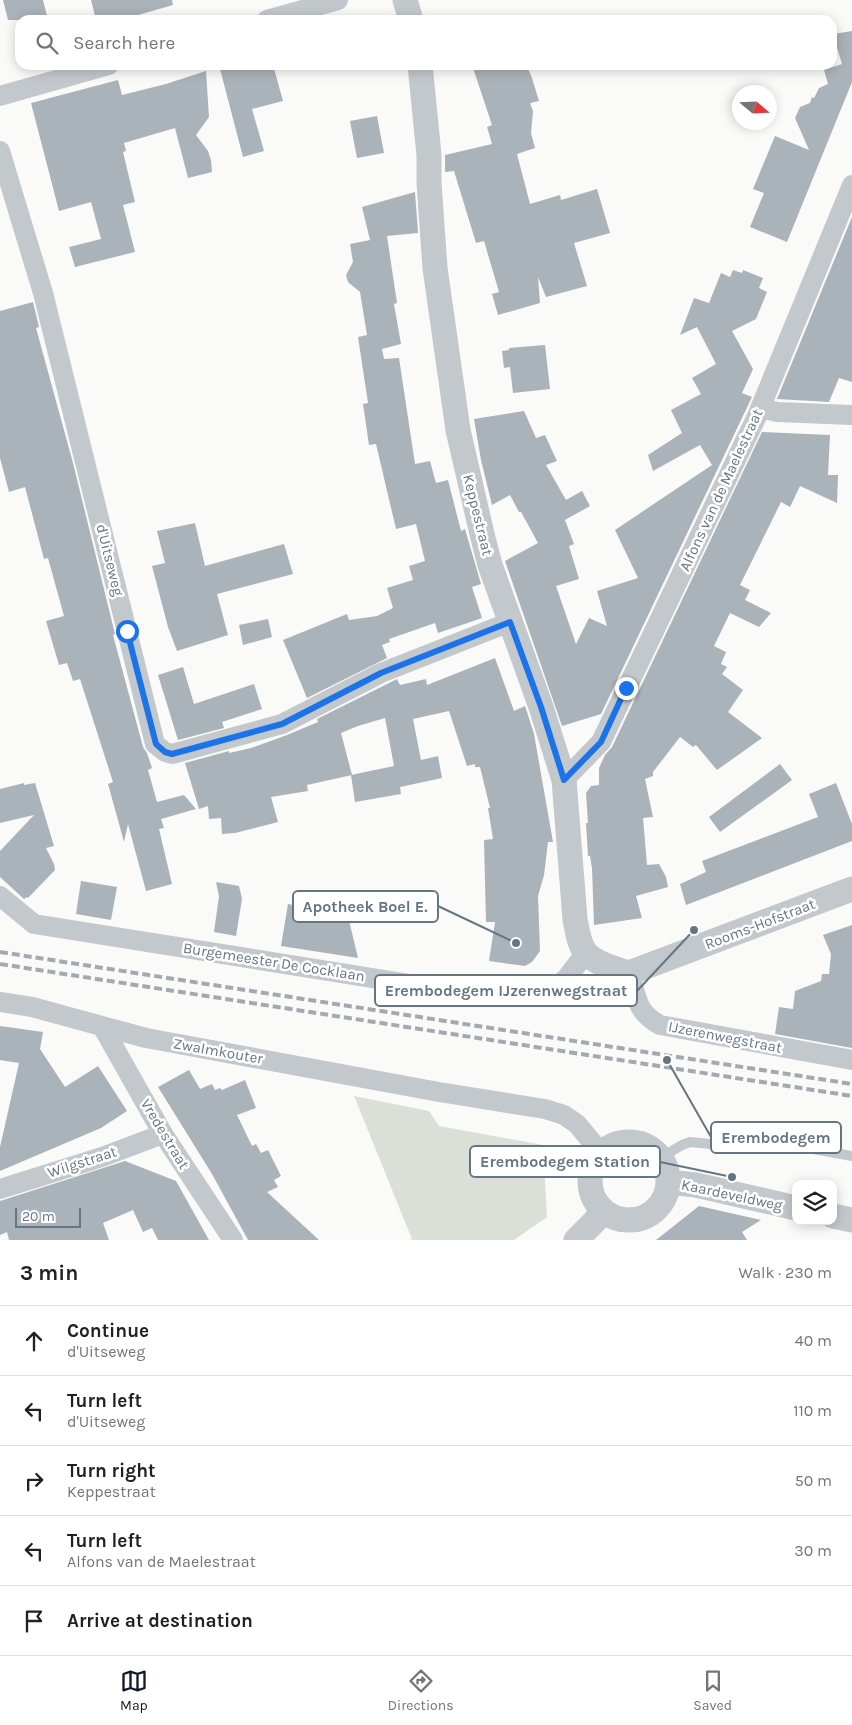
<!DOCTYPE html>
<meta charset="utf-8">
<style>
:root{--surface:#fff;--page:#f6f6f6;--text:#202124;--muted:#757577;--line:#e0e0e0;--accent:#111827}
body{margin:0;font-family:Karla,sans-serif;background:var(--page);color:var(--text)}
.controls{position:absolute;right:15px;bottom:15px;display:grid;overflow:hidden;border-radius:10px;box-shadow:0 2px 12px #0003}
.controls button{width:45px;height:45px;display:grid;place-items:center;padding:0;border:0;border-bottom:1px solid var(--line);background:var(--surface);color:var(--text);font:25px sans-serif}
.compass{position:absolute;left:732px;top:85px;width:45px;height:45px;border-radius:50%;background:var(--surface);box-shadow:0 2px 12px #0003;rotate:109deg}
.scale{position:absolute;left:15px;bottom:12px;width:66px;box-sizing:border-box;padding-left:5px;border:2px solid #657683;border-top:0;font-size:14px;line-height:18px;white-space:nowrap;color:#657683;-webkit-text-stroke:4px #fff;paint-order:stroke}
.stop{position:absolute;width:15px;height:15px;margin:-11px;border:4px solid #1a73e8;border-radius:50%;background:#fff}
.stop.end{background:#1a73e8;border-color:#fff;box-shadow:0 1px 5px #0008}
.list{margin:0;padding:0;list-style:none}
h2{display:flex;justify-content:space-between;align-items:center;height:65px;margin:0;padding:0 20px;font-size:21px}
h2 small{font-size:16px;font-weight:400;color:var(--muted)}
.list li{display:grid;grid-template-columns:32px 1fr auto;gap:15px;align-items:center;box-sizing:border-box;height:70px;padding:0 20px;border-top:1px solid var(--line)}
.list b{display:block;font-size:19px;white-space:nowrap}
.list p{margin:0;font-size:16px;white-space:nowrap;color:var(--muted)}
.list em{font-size:16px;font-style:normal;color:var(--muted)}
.icon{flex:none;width:28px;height:28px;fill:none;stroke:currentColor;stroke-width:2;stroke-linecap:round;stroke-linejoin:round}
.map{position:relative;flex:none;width:852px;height:1240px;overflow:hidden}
.search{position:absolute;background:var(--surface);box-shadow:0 2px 12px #0003;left:15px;right:15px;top:15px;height:55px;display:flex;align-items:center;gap:12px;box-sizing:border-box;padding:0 18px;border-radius:15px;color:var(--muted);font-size:19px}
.sheet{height:415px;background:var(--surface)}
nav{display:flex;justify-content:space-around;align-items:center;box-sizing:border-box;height:70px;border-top:1px solid var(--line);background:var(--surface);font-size:14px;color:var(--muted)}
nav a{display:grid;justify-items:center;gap:2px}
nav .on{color:var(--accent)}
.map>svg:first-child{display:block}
.green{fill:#dadfd7}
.building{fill:#aab3b9}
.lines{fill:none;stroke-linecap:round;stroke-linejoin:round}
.service{stroke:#c3c8cc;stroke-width:10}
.minor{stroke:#c3c8cc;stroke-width:20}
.tertiary{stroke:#c3c8cc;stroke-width:25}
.rail{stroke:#a2aab0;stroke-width:4;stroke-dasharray:8 4;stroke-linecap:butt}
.route{stroke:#1a73e8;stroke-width:6}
.labels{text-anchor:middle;stroke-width:5;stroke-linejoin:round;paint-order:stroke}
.street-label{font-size:15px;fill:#657683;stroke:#fff}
.leader{fill:none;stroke:#657683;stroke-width:2}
.callout-dot{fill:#657683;stroke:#fff;stroke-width:2}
.callout{fill:#fff;stroke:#657683;stroke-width:2}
.callout-label{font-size:16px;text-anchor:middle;font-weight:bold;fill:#657683}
</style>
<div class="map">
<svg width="852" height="1240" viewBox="0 0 852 1240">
<rect width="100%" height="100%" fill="#fafaf8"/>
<!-- green -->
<path class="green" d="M354 1096 429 1111 439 1126 543 1145 547 1217 514 1240H410L412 1239Z"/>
<!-- building -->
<path class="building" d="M3 0H43L48 20H8Z
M91 0H172L173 5 121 20H96Z
M852 31V82L787 242 750 227 764 193 753 189 775 136 809 150 795 118 800 107 810 103 812 97 814 98 819 88 828 84 824 70 842 64 833 34Z
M219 65H273L283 101 252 109 264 151 243 157Z
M472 65H512L513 70 527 66 532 78 539 101 530 103 533 111 531 133 535 148 517 154 530 204 560 195 561 200 597 189 610 233 574 243 587 286 546 297 538 277 540 303 498 315 492 294 499 292 484 241 476 243 454 171 445 172V155L492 144 487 127 492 125Z
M206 71 209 117 196 135 208 151 211 160 212 172 188 178 175 128 124 143 126 151 123 152 135 202 123 205 135 252 75 267 69 247 101 239 91 202 59 211 31 103 118 80 122 95 166 84Z
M377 116 384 153 357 158 350 121Z
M415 192 418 233 387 236 397 303 394 304 401 344 382 349 384 359 399 358 415 464 430 461 436 483 448 480 461 531 465 529 481 584 472 587 482 618 438 633 435 623 389 639 390 642 382 645 387 658 307 698 283 640 347 614 349 620 377 616 393 608 387 588 413 580 409 566 425 561 416 524 396 529 376 444 369 445 363 404 368 403 358 337 367 335 360 292 348 282 346 275 353 262 350 244 370 240 362 207Z
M852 217V382L839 378 829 402 777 399Z
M733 270 742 273 743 270 763 278 759 288 767 292 756 319 732 331 753 369 742 393 752 397 601 714 562 726 505 561 538 543 521 512H519L510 495 492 505 481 460 474 419 524 411 536 438 545 435 556 459 557 461 546 465 566 500 582 491 590 506 565 520 574 544 569 546 579 579 556 586 576 644 589 618 607 626 597 591 638 578 615 530 712 465 700 445 653 471 648 455 682 433 671 410 701 394 692 378 716 364 697 327 680 335 694 298 709 303 721 273 730 277Z
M33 302 39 327 36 328 73 463 115 634 113 635 143 747 147 753 152 768 148 770 157 802 184 795 196 809 161 819 164 828 159 829 172 884 146 891 128 824 124 842 108 784 113 782 80 679 73 681 67 663 59 665 46 621 64 616 48 558 44 559 25 487 9 492 0 458V311Z
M545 345 550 389 513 393 510 367 504 368 502 351 509 350V348Z
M762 432 830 435 828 475H838L837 503 800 486 790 507 781 502 740 585 750 590 745 600 771 613 759 627 730 613 714 646 726 652 721 664 727 667 722 674 743 690 728 712 762 738 717 770 696 745 693 747 680 737 653 772V776L645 779 653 817 643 818 647 865 659 864 666 877 668 887 636 896 642 918 594 925 592 868 590 856H588L586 823H588L586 793 591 786 599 785V768L605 755 612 747Z
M195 523 205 566 284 544 293 574 217 594 228 635 177 651 168 627 152 566 165 563 157 531Z
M268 619 272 637 243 645 239 625Z
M495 658 514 711 525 706 527 712 534 734 553 842H548L544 875 538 896 540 951 532 962 525 966 489 961 495 922H486L484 840 493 839 488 808H490L480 767H475V764L467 766 449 711 413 719 421 760 438 756 442 778 400 787 401 794 355 802 351 775 394 766 385 718 358 726 341 733 352 775 307 785 308 791 271 797 278 822 235 833 222 834 221 818 209 819 208 806 199 809 185 763 229 751V753L251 748 287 735 318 722 317 719 397 679 400 685 426 679 427 685Z
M183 667 194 704 254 684 262 709 222 722 224 728 178 740 158 675Z
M780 764 792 780 720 832 709 817Z
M24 783V785L35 783 54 846 46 848 54 864 55 870 28 898 27 897 24 899 0 877V851L34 815 0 823V789Z
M836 783 852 824V841L686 905 680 884 706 872 702 861 818 817 809 794Z
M81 881 117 887 111 920 76 914Z
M216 882 239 886 242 899 236 936 214 932 219 896Z
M308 902 329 904 332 910 347 912 358 958 281 946 288 904 309 908Z
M852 925V1048L775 1034 779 1007 793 1009 795 991 821 981 822 974H829L831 954 823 935Z
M0 1026 43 1032 40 1049 65 1087 98 1066 127 1111 101 1128 0 1171V1147L19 1063 0 1060Z
M189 1070 200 1089 212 1084 215 1090 220 1088 222 1090 245 1080 256 1108 237 1115 252 1146 256 1144 261 1153 268 1150 281 1176 274 1180 278 1187 267 1192 319 1240H248L212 1174 158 1087Z
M125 1161 176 1181 209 1240H158L152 1228 143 1232 133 1210 103 1223 109 1240H9L7 1232 0 1235V1201Z
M699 1206 761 1220 742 1232 747 1240H656Z"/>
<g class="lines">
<!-- service -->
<path class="service" d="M660 1158 682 1145 690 1142 752 1148 779 1145 797 1146 852 1156"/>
<!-- minor -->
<path class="minor" d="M267 20 338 0
M0 96 109 65
M0 151 43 293 155 744 165 752 172 754 282 724 381 673 510 622
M760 408 777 412 852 415
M564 780 601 742 757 416 852 185
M0 896 34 924 491 997H535L565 980 586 953
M629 973C638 998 635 1011 660 1025L852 1060
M0 1002 32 1007 146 1038 439 1092 545 1109 564 1115 577 1124 601 1153
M102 1026 163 1134 233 1240
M0 1189 102 1157 163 1134"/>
<!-- tertiary -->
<path class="tertiary" d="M405 0 411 20
M420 65 429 155V183L435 268 458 430 482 534 490 565 541 707 564 780 575 919C577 930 579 945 586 953 596 964 616 969 629 973L852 889
M590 1181a39 39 0 1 1 78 0a39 39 0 1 1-78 0Z
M668 1182 696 1185 796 1208
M833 1216 852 1220
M576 1240 595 1221 602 1210"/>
<!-- rail -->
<path class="rail" d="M0 952 852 1084
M0 964 852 1096"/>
</g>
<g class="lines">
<!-- route -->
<path class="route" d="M127 631 156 744 165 752 172 754 282 724 381 673 510 622 541 707 564 780 601 742 626 688"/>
</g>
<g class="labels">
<!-- street labels -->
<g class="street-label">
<text transform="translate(721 490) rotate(-65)" y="5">Alfons van de Maelestraat</text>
<text transform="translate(478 515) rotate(76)" y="5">Keppestraat</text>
<text transform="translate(110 560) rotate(76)" y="5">d'Uitseweg</text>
<text transform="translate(760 924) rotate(-21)" y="5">Rooms-Hofstraat</text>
<text transform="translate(274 962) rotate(9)" y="5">Burgemeester De Cocklaan</text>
<text transform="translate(725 1037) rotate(11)" y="5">IJzerenwegstraat</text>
<text transform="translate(218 1051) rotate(10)" y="5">Zwalmkouter</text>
<text transform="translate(165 1134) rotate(59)" y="5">Vredestraat</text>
<text transform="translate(82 1162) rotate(-18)" y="5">Wilgstraat</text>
<text transform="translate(732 1195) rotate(12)" y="5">Kaardeveldweg</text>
</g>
</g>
<!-- callouts -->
<path class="leader" d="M516 943L438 906M694 930L637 991M667 1060L711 1137M732 1177L660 1162"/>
<g class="callout-dot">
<circle cx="516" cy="943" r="5"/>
<circle cx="694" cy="930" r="5"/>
<circle cx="667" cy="1060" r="5"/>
<circle cx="732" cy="1177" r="5"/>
</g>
<g class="callout">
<rect x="293" y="891" width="145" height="31" rx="5"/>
<rect x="375" y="975" width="262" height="31" rx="5"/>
<rect x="711" y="1122" width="130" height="31" rx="5"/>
<rect x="470" y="1146" width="190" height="31" rx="5"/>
</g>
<g class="callout-label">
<text x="365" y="912">Apotheek Boel E.</text>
<text x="506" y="996">Erembodegem IJzerenwegstraat</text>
<text x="776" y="1143">Erembodegem</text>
<text x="565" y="1167">Erembodegem Station</text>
</g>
</svg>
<div class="controls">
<button><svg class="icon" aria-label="layers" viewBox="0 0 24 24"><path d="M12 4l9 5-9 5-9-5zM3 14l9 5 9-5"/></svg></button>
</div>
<svg class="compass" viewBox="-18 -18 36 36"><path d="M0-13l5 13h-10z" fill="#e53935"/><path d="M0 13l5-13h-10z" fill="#757577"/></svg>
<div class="scale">20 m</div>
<div class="stop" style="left:127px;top:631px"></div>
<div class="stop end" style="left:626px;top:688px"></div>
<div class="search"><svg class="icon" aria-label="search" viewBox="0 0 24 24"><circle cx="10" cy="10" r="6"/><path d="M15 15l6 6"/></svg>Search here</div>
</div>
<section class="sheet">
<h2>3 min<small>Walk · 230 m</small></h2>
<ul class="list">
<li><svg class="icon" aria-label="ahead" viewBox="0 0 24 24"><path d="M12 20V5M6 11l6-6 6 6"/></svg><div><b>Continue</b><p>d'Uitseweg</p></div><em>40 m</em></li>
<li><svg class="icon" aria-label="left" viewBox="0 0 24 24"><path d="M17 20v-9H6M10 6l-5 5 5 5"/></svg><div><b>Turn left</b><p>d'Uitseweg</p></div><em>110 m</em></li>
<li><svg class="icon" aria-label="right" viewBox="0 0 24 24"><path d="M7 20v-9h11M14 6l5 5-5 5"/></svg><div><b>Turn right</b><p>Keppestraat</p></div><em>50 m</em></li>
<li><svg class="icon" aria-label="left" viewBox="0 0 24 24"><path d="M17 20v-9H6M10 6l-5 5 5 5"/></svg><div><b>Turn left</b><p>Alfons van de Maelestraat</p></div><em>30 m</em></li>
<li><svg class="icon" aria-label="arrive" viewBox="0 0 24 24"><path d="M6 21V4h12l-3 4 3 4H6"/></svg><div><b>Arrive at destination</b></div></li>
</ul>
</section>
<nav>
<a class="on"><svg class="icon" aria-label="map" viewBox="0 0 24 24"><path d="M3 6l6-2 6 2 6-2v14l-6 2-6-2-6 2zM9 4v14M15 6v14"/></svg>Map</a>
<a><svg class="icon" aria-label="directions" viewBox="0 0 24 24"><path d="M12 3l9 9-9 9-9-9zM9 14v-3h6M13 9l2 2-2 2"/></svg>Directions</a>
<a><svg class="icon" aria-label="saved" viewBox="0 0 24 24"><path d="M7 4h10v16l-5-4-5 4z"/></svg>Saved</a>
</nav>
